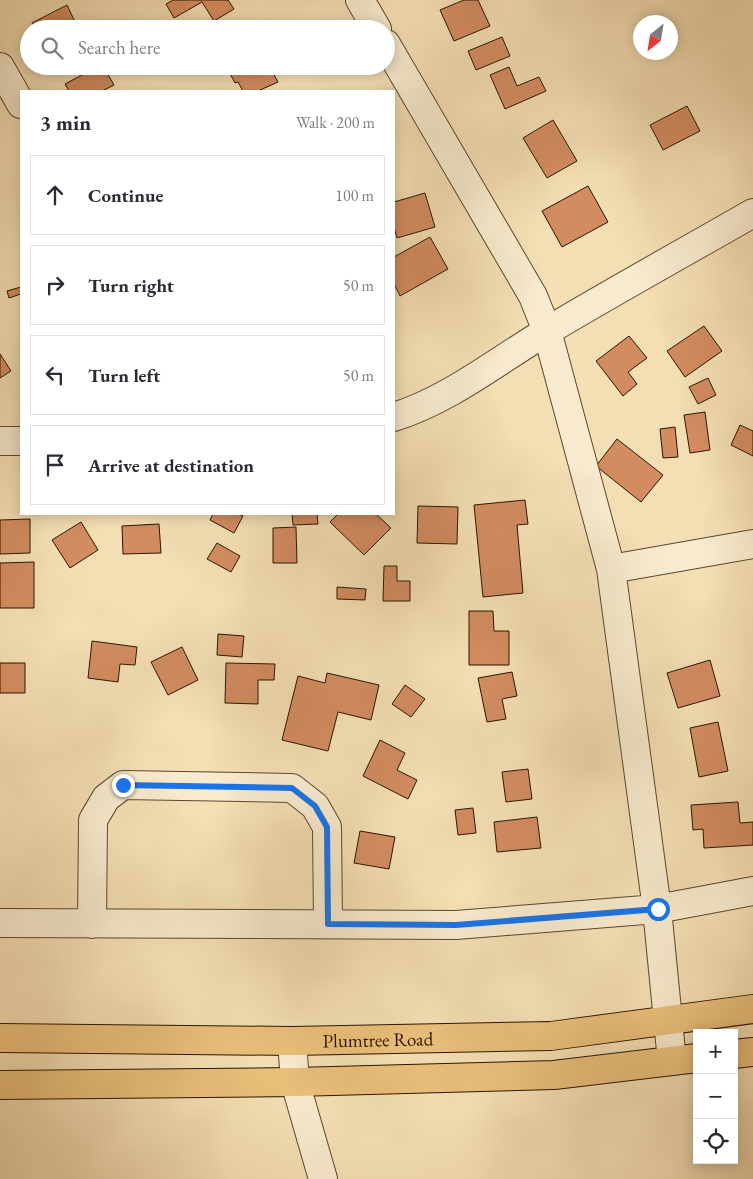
<!DOCTYPE html>
<meta charset="utf-8">
<style>
:root{--surface:#fff;--page:#f2f2f3;--text:#2b2b33;--muted:#7c7c81;--line:#e1e1e2}
body{margin:0;font-family:"EB Garamond",serif;background:var(--page);color:var(--text)}
.controls{position:absolute;right:15px;bottom:15px;display:grid;overflow:hidden;border-radius:0px;box-shadow:0 2px 12px #0003}
.controls button{width:45px;height:45px;display:grid;place-items:center;padding:0;border:0;border-bottom:1px solid var(--line);background:var(--surface);color:var(--text);font:25px sans-serif}
.compass{position:absolute;left:633px;top:15px;width:45px;height:45px;border-radius:50%;background:var(--surface);box-shadow:0 2px 12px #0003;rotate:210deg}
.stop{position:absolute;width:15px;height:15px;margin:-11px;border:4px solid #1a73e8;border-radius:50%;background:#fff}
.stop.end{background:#1a73e8;border-color:#fff;box-shadow:0 1px 5px #0008}
.list{margin:0;padding:0;list-style:none}
h2{display:flex;justify-content:space-between;align-items:center;height:65px;margin:0;padding:0 20px;font-size:21px}
h2 small{font-size:16px;font-weight:400;color:var(--muted)}
.list li{display:grid;grid-template-columns:32px 1fr auto;gap:15px;align-items:center;box-sizing:border-box;height:80px;margin:0 10px 10px;padding:0 10px;border:1px solid var(--line);border-radius:0px}
.list b{display:block;font-size:19px;white-space:nowrap}
.list em{font-size:16px;font-style:normal;color:var(--muted)}
.icon{flex:none;width:28px;height:28px;fill:none;stroke:currentColor;stroke-width:2;stroke-linecap:round;stroke-linejoin:round}
.map{position:relative;flex:none;width:753px;height:1179px;overflow:hidden}
.search{position:absolute;background:var(--surface);box-shadow:0 2px 12px #0003;left:20px;top:20px;width:375px;height:55px;display:flex;align-items:center;gap:12px;box-sizing:border-box;padding:0 18px;border-radius:28px;color:var(--muted);font-size:19px}
.panel{position:absolute;background:var(--surface);box-shadow:0 2px 12px #0003;left:20px;top:90px;width:375px;height:425px;border-radius:0px}
.map>svg:first-child{display:block}
.building{fill:#d28c60;stroke:#2a1500}
.lines{fill:none;stroke-linecap:round;stroke-linejoin:round}
.minor-casing{stroke:#5c472d;stroke-width:30}
.highway-casing{stroke:#2a1500;stroke-width:30}
.minor{stroke:#f8eace;stroke-width:28}
.highway{stroke:#eabf7a;stroke-width:28}
.route{stroke:#1a73e8;stroke-width:6}
.labels{text-anchor:middle;stroke-width:4;stroke-linejoin:round;paint-order:stroke}
.street-label{font-size:19px;fill:#2a1500;stroke:#f8eace}
</style>
<div class="map">
<svg width="753" height="1179" viewBox="0 0 753 1179">
<rect width="100%" height="100%" fill="#f4deb3"/>
<filter id="stains"><feTurbulence type="fractalNoise" baseFrequency=".004" numOctaves="4"/><feColorMatrix values="0 0 0 0 .2 0 0 0 0 .09 0 0 0 0 .02 0 0 0 .5 -.17"/></filter>
<radialGradient id="worn" r=".72"><stop offset=".6" stop-color="#630" stop-opacity="0"/><stop offset="1" stop-color="#630" stop-opacity=".3"/></radialGradient>
<!-- building -->
<path class="building" d="M173 0H228L234 9 214 21 202 2 174 18 166 4Z
M464 0H478L490 26 454 41 440 10Z
M67 5 76 24 67 29H35L32 23Z
M502 37 510 56 476 70 468 51Z
M99 66H103L114 85 102 91H69L65 84Z
M226 66H250L253 74 269 66 278 82 258 91H243L238 82 235 83Z
M509 67 517 86 539 77 546 91 505 109 490 75Z
M687 106 700 131 663 150 650 125Z
M553 120 577 161 547 178 523 138Z
M588 186 608 222 562 247 542 211Z
M425 193 435 227 397 238 394 227V202Z
M430 237 448 269 400 296 394 284V257Z
M21 287V294L9 298 7 291Z
M704 326 722 351 685 377 667 351Z
M629 336 647 358 628 372 637 384 623 396 596 361Z
M0 354 11 371 0 378Z
M708 378 716 395 698 404 689 387Z
M705 412 710 450 690 453 684 415Z
M740 425 753 431V456L731 445Z
M675 427 678 457 663 458 660 429Z
M617 439 663 475 641 502 596 466Z
M525 500 528 524 517 525 523 593 483 597 474 505Z
M418 506 458 507 457 544 417 543Z
M213 514H238L243 516 234 533 210 520Z
M292 514H317L318 524 293 525Z
M338 514H376L391 528 364 555 330 522Z
M30 519V553L0 554V520Z
M81 522 98 550 70 568 52 540Z
M159 524 161 553 123 554 122 526Z
M296 527 297 563H273V528Z
M217 543 240 556 231 572 207 559Z
M34 562V608H0V563Z
M384 566H397V581H410V601H383Z
M337 587 366 589 365 600 337 599Z
M469 611H493L494 631H509V665H469Z
M218 634 244 636 242 657 217 655Z
M92 641 137 647 135 665 120 664 118 682 88 678Z
M182 647 198 680 168 695 151 662Z
M710 660 720 696 678 708 667 673Z
M0 663H25V693H0Z
M226 663 275 664 274 680H258V704L225 703Z
M512 672 517 696 502 699 506 719 487 722 478 678Z
M327 673 379 685 371 720 338 712 328 751 282 740 298 676 325 683Z
M405 685 425 699 411 717 392 704Z
M718 722 728 771 699 777 690 728Z
M380 740 405 753 397 770 417 780 408 799 363 776Z
M528 769 532 799 506 802 502 772Z
M738 802 740 823 753 822V845L704 848 703 829 693 830 691 805Z
M473 808 476 833 458 835 455 810Z
M537 817 541 848 497 852 494 822Z
M360 831 395 837 389 869 354 863Z"/>
<g class="lines">
<!-- minor casing -->
<g class="minor-casing">
<path id="minor" d="M360 0 377 29
M386 44 533 296 547 331 611 569 657 909 672 1061
M0 67 21 104
M394 417C451 399 498 360 549 330 616 290 685 252 753 213
M0 441H21
M611 569 753 544
M0 923 456 925 657 909 753 891
M92 924 93 820 106 798 123 785 292 788 315 806 327 827 328 924
M292 1041 295 1082 323 1179"/>
</g>
<!-- highway casing -->
<g class="highway-casing">
<g id="highway">
<path id="s1" d="M0 1038 292 1041 551 1036 753 1009"/>
<path d="M734 1054 753 1052"/>
<path d="M0 1085 295 1082 554 1075 697 1058"/>
</g>
</g>
<!-- minor -->
<use href="#minor" class="minor"/>
<!-- highway -->
<use href="#highway" class="highway"/>
</g>
<g class="lines">
<!-- route -->
<path class="route" d="M123 785 292 788 315 806 327 827 328 924 456 925 658 909"/>
</g>
<g class="labels">
<!-- street labels -->
<g class="street-label">
<text dy="7" stroke="none"><textPath href="#s1" startOffset="378">Plumtree Road</textPath></text>
</g>
</g>
<rect width="100%" height="100%" filter="url(#stains)"/>
<rect width="100%" height="100%" fill="url(#worn)"/>
</svg>
<div class="controls">
<button>+</button>
<button>−</button>
<button><svg class="icon" aria-label="locate" viewBox="0 0 24 24"><circle cx="12" cy="12" r="6"/><path d="M12 2v4M12 18v4M2 12h4M18 12h4"/></svg></button>
</div>
<svg class="compass" viewBox="-18 -18 36 36"><path d="M0-13l5 13h-10z" fill="#e53935"/><path d="M0 13l5-13h-10z" fill="#7c7c81"/></svg>
<div class="stop" style="left:658px;top:909px"></div>
<div class="stop end" style="left:123px;top:785px"></div>
<div class="search"><svg class="icon" aria-label="search" viewBox="0 0 24 24"><circle cx="10" cy="10" r="6"/><path d="M15 15l6 6"/></svg>Search here</div>
<section class="panel">
<h2>3 min<small>Walk · 200 m</small></h2>
<ul class="list">
<li><svg class="icon" aria-label="ahead" viewBox="0 0 24 24"><path d="M12 20V5M6 11l6-6 6 6"/></svg><div><b>Continue</b></div><em>100 m</em></li>
<li><svg class="icon" aria-label="right" viewBox="0 0 24 24"><path d="M7 20v-9h11M14 6l5 5-5 5"/></svg><div><b>Turn right</b></div><em>50 m</em></li>
<li><svg class="icon" aria-label="left" viewBox="0 0 24 24"><path d="M17 20v-9H6M10 6l-5 5 5 5"/></svg><div><b>Turn left</b></div><em>50 m</em></li>
<li><svg class="icon" aria-label="arrive" viewBox="0 0 24 24"><path d="M6 21V4h12l-3 4 3 4H6"/></svg><div><b>Arrive at destination</b></div></li>
</ul>
</section>
</div>
